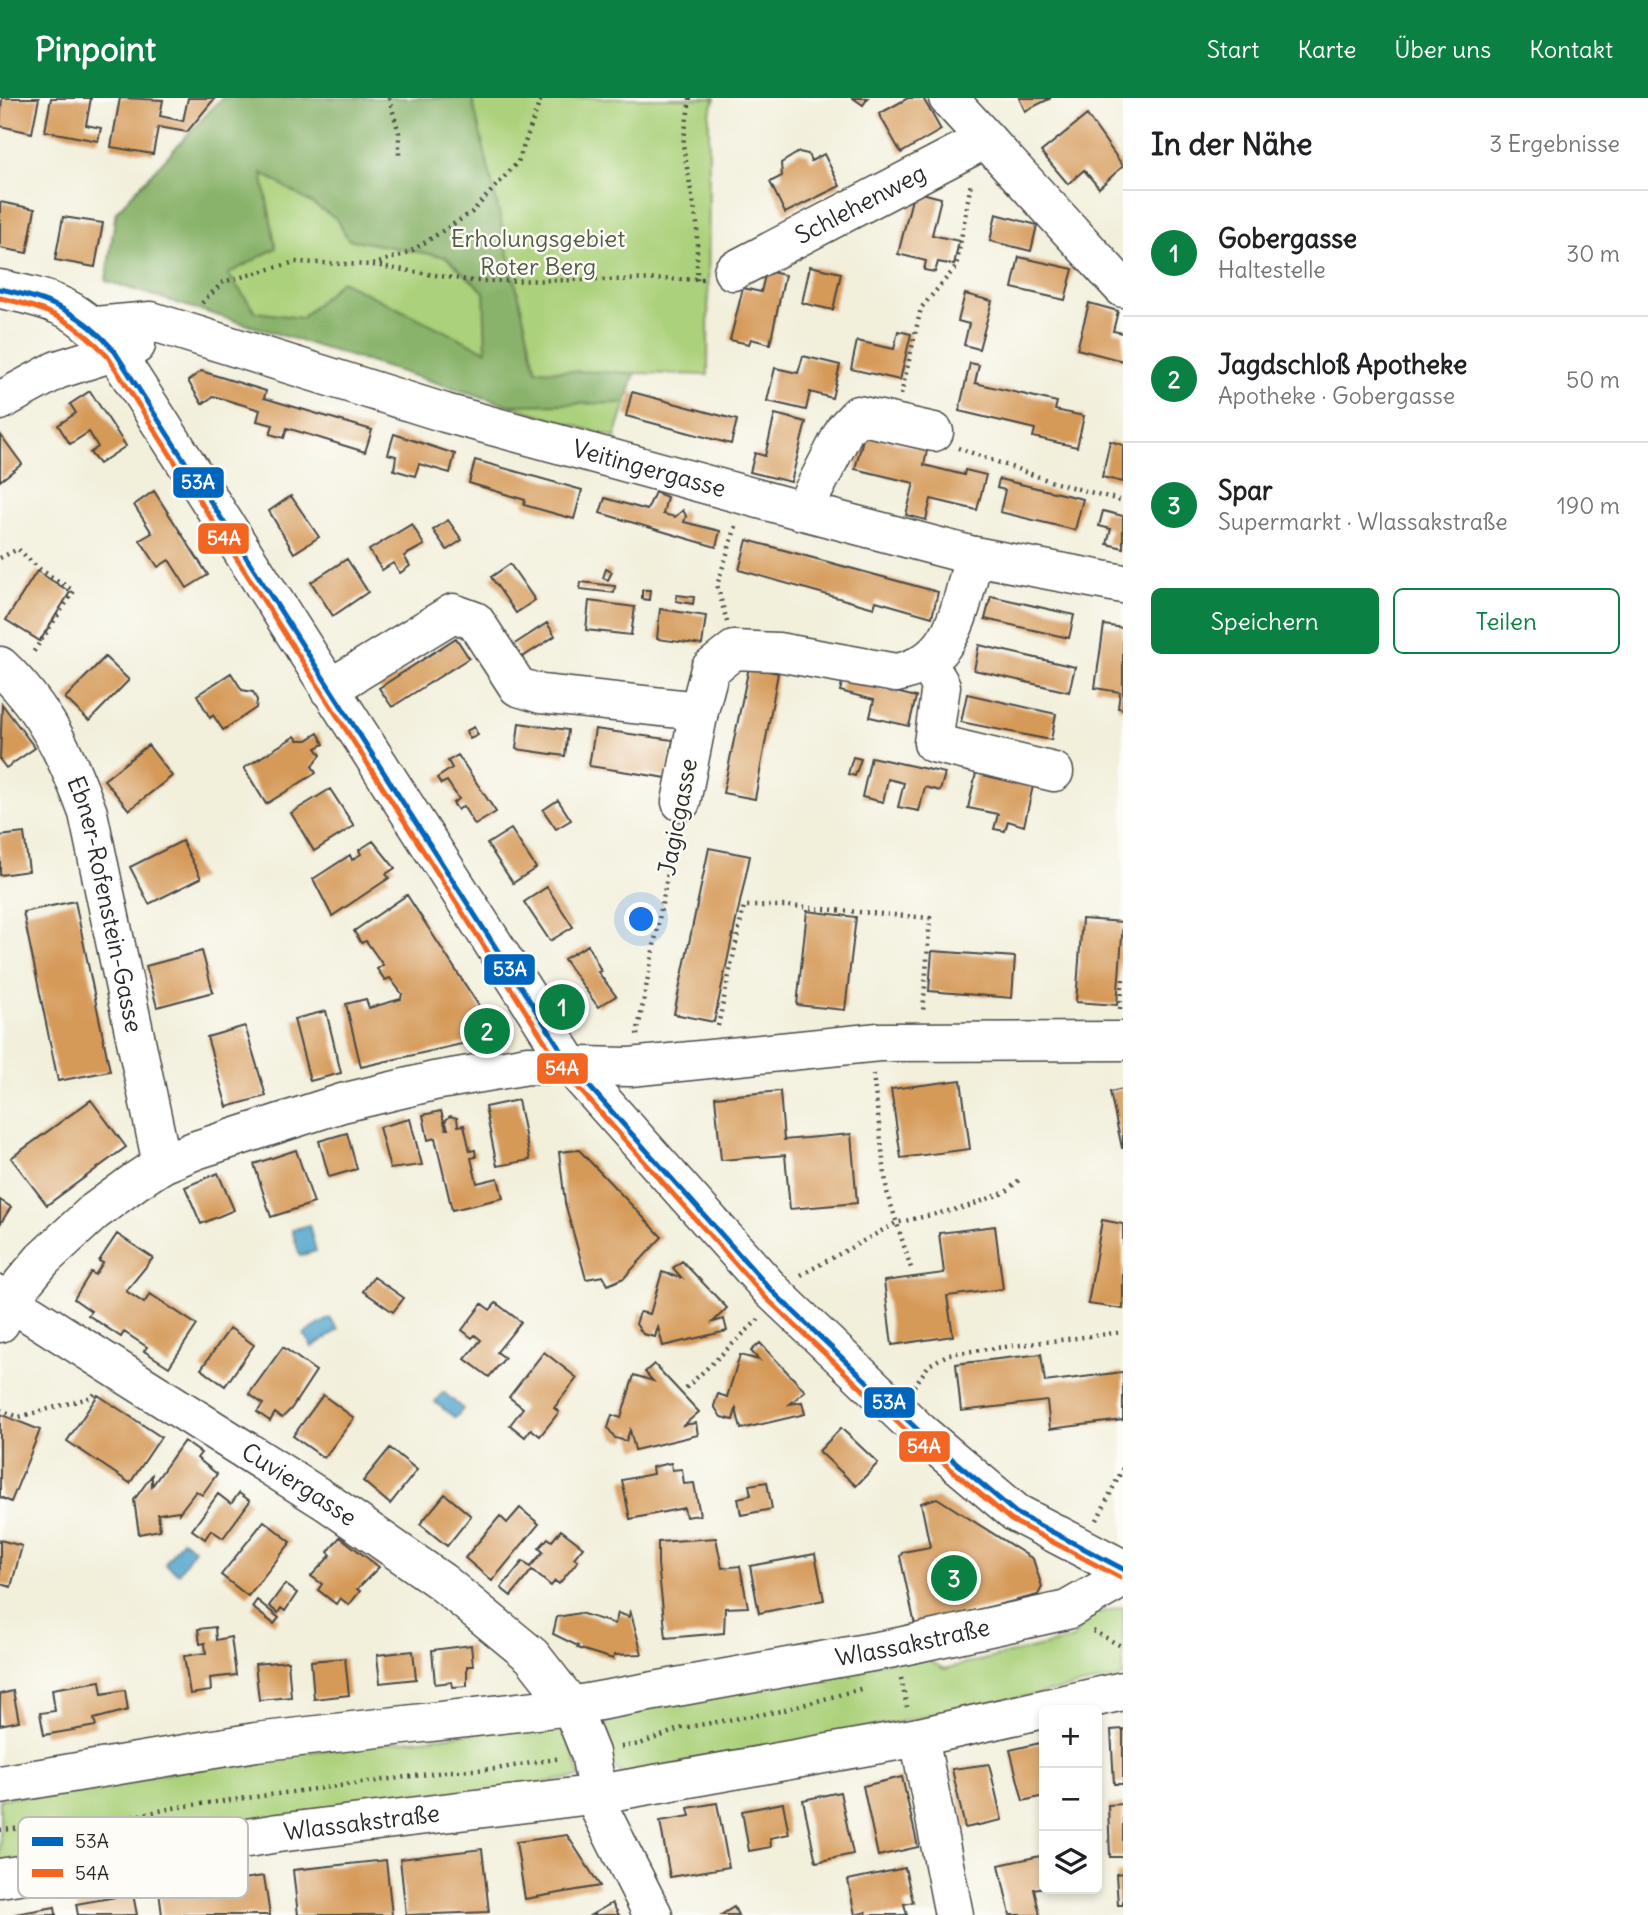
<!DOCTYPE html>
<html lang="de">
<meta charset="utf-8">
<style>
:root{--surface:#fff;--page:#f2f2f2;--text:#202124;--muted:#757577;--line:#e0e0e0;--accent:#0b8043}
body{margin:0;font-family:Delius,sans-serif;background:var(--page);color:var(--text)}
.controls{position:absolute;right:21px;bottom:21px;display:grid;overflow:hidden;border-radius:10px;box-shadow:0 4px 10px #0003}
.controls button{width:63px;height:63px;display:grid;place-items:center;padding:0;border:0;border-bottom:2px solid var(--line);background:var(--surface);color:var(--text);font:35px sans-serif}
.you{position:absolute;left:642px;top:822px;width:24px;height:24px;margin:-18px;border:5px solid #fff;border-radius:50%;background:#1a73e8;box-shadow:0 0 0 10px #1a73e833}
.badge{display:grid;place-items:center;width:46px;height:46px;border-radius:50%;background:var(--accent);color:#fff;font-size:23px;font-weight:700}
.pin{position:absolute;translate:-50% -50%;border:4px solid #fff;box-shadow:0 2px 7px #0006}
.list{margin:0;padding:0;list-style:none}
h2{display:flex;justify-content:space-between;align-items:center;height:91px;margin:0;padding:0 28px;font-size:30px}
h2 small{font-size:23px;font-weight:400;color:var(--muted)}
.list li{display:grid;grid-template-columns:46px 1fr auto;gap:21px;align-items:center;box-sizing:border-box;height:126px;padding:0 28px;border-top:2px solid var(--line)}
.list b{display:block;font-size:26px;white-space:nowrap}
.list p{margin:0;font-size:23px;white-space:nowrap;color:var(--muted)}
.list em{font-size:23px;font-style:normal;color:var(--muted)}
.actions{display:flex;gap:14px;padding:21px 28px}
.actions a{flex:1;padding:16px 0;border:2px solid var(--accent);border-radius:10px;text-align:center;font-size:24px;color:var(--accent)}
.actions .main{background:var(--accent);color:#fff}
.icon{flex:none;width:38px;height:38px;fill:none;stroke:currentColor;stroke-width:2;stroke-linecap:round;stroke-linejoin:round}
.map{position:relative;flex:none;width:1123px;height:1817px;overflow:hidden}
header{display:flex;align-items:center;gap:42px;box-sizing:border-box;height:98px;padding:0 35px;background:var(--accent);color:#fff}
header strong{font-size:33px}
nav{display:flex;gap:38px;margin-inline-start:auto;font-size:24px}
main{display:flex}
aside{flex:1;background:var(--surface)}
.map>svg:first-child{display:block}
.green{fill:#acd17b;stroke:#6c7e53;stroke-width:2}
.forest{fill:#89b36b;stroke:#5a6f4b;stroke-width:2;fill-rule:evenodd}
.water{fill:#52a5ce;stroke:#3e687c;stroke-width:2}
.building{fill:#d59a58}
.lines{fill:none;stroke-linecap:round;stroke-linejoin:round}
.minor-casing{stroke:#494845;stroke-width:41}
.path{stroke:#494845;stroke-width:4.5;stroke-dasharray:2 5;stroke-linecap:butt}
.minor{stroke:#fff;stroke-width:38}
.bus-1-casing{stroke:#fdfcf7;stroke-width:10}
.bus-2-casing{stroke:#fdfcf7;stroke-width:10}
.bus-1{stroke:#0065bd;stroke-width:5}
.bus-2{stroke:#f26522;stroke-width:5}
.labels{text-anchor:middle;stroke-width:5;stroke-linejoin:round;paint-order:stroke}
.street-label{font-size:24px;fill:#2b2b2b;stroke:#fdfcf7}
.park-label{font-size:24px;fill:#525d43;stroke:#fdfcf7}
.key{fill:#fdfcf7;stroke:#bebdba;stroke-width:2}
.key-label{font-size:19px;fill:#2b2b2b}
.line-badge{stroke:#fdfcf7;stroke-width:2.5}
.badge-label{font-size:19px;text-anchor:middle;font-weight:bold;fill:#fff}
</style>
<header>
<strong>Pinpoint</strong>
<nav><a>Start</a><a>Karte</a><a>Über uns</a><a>Kontakt</a></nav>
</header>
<main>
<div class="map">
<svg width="1123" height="1817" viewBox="0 0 1123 1817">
<rect width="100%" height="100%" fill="#fdfcf7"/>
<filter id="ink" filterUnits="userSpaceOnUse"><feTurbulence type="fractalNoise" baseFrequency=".0143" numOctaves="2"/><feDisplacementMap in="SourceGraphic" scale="14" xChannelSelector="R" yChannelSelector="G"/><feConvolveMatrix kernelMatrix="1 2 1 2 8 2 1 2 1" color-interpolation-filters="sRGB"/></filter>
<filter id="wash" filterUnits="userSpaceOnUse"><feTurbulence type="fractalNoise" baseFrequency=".00686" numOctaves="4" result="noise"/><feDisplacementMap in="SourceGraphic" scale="28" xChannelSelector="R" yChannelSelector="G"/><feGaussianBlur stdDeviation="1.57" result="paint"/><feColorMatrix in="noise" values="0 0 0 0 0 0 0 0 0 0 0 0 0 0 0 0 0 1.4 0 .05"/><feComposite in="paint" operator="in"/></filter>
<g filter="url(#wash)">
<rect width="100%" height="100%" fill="#f2efdb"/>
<!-- green -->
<path class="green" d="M222 0H715L709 18 708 277 635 275 615 340 106 183 116 114Z
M1123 1509V1579L630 1678C595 1666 589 1634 620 1613L920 1557 944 1571 1073 1541 1085 1518Z
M553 1626 568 1637 580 1679 0 1770V1701L280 1657Z"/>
<!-- forest -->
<path class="forest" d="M222 0H472L536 272 635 275 626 305 509 307 106 183 116 114ZM262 75 337 121 348 141 446 159 484 194 486 253 341 183 302 220 256 214 228 176 276 150Z"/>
<!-- water -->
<path class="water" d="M309 1127 316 1153 300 1158 292 1132Z
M330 1220 338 1232 312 1249 304 1236Z
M443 1294 463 1311 455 1320 435 1304Z
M182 1442 195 1451 178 1475 165 1466Z"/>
<g id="blocks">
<!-- building -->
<path class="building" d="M2 0H39L32 35 0 28Z
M51 0H91L86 27 101 30 98 43 45 33Z
M120 0 163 2 160 18 183 23 188 0H215L187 34 158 29 153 56 111 49Z
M853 0H868L863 7Z
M908 0H923L941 32 901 55 879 16Z
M1019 0H1051L1025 13Z
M1087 17 1123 68 1099 90 1084 72 1068 86 1041 54Z
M799 54 808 56 811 63 824 56 840 88 785 115 770 84 782 78 781 65Z
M914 93 941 100 932 137 959 143 954 167 938 164 935 174 924 172 926 163 898 156Z
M0 104 35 111 27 155 0 150Z
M996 116 1037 127 1031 153 990 143Z
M63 119 103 125 95 169 55 162Z
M1019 159 1073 171 1065 202 1012 190Z
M810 168 841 175 833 212 802 205Z
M766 173 785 177 770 246 751 241 749 246 730 242 743 190 761 194Z
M965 196 992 203 979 251 964 247 969 226 958 223Z
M1089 205 1118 213 1113 233 1123 235V263L1077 251Z
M898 233 911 236 900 282 851 271 857 243 894 251Z
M803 258 840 267 832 300 810 294 806 312 767 303 775 270 798 275Z
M970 265 979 267 975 285 1057 304 1055 312 1084 318 1077 349 1033 339 1035 331 959 313Z
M201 273 266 293 264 300 372 332 365 354 287 330 284 340 270 336 273 327 257 323 260 312 230 303 214 298 202 306 188 283Z
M90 293 126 348 99 366 90 355 98 349 89 334 70 346 58 327 76 315 70 306Z
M632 294 737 322 731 346 626 318Z
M775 316 806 324 791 384 750 374 755 355 765 358Z
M0 336 22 366 0 383Z
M394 336 455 356 450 375 419 366 415 378 394 372 396 358 388 356Z
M864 337 927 352 924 367 964 377 965 372 986 377 977 412 931 401 926 422 906 417 914 385 855 371Z
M1110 343 1123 347V384L1102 379Z
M475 362 582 392 574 421 524 407 525 402 469 385Z
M999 381 1083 401 1075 432 1000 414 1005 392 997 390Z
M154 393 208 477 187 490 169 462 158 469 140 442 152 435 134 407Z
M655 394 667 399 663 416 675 419 683 412 686 418 684 424 720 433 716 449 600 415 605 400 647 412Z
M291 398 319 439 294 455 269 413Z
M1103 413 1123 418V450L1107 446 1111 431 1099 428Z
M448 422 462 442 447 452 433 432Z
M412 426 424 447 404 458 410 468 400 475 393 465 382 472 369 452Z
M747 442 938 494 932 519 876 503 874 510 739 472Z
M347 461 368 494 333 518 311 484Z
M510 466 535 502 516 515 491 479Z
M606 471 612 474 608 482 603 480Z
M37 473 70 494 40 543 6 522Z
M581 484 615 488 614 495 580 491Z
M642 492H650L649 502 642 501Z
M677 497 694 499 693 506 676 503Z
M991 498 1074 517 1069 540 985 521Z
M589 503 635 509 631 537 586 532Z
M660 511 706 518 702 547 657 541Z
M547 525 555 538 521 560 513 547Z
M1104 527 1123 530V611L1118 610 1120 594 1095 590Z
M456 540 469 560 392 609 379 590Z
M979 547 1075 569 1069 594 974 572Z
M105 559 129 582 89 623 65 600Z
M749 569 778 575 755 701 723 695Z
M231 575 242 592 253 594 257 602 256 610 223 632 213 617 210 620 197 597Z
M843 581 916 599 909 628 870 619 874 602 840 593Z
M967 596 1056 616 1051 642 961 624Z
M2 606 35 650 6 670 0 662Z
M519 625 568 632 565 658 516 651Z
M474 629 478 637 470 641 466 633Z
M595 631 673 642 667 680 589 668Z
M318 635 324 646 316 650 321 657 312 668 316 675 266 706 244 670 295 638 298 642H307Z
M148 647 172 678 129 712 104 682Z
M458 657 496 714 475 727 463 708 458 712 453 705 459 701 447 683 441 686 437 680 452 670 448 663Z
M853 659 861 661 855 678 848 676Z
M871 659 945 675 940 693 925 689 919 713 898 709 904 685 888 681 883 704 862 699Z
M976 675 1033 688 1024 728 1008 723 1005 733 994 731 998 716 968 710Z
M330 691 354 728 314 753 291 715Z
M558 702 571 722 556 731 543 712Z
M511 731 536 770 513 785 487 746Z
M24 735 29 773 0 777V738Z
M182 743 201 780 149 806 130 769Z
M373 743 395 770 386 776 389 780 332 818 313 781 350 757 352 762 361 756 359 752Z
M709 750 750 758 714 924 674 916Z
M547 789 573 829 550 843 524 804Z
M407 797 492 928 488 940 361 969 346 906 366 901 369 910 401 901 402 896 390 880 385 882 377 871 383 867 366 843 361 845 354 833Z
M75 803 110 973 58 983 23 814Z
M807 813 856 819 845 912 797 907Z
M1082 821 1123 824 1117 907 1076 904Z
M588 847 601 873 598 874 616 898 598 909 564 861Z
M202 853 213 894 157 909 146 868Z
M932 853 1015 859 1012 900 929 893Z
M326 913 341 975 310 983 294 921Z
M245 928 266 998 227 1009 207 939Z
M961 982 970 1051 901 1060 891 991Z
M1123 991V1050H1122L1110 994Z
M780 993 784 1042 851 1036 857 1105 790 1111 785 1057 721 1062 715 999Z
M91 1002 126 1049 47 1107 11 1060Z
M518 1002 530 1062 497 1068 485 1009Z
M441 1013 446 1031H448L445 1023 450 1018 457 1020 458 1028 464 1027 470 1053 475 1052 476 1059 471 1060 477 1085 498 1080 503 1100 452 1112 435 1040 428 1042 423 1017Z
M410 1021 422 1067 390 1071 379 1029Z
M347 1035 357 1071 329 1079 319 1043Z
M296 1052 314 1105 271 1119 254 1066Z
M579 1052 662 1139 624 1180 608 1187 603 1178 586 1181 565 1105 559 1054Z
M218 1075 234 1112 201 1126 185 1089Z
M0 1102 11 1109 0 1126Z
M1102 1122 1123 1126V1211L1088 1206Z
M995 1128 1003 1191 947 1198 953 1238 892 1247 884 1183 944 1175 939 1135Z
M117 1136 153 1160 126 1193 144 1205 150 1196 197 1227 169 1269 144 1253 147 1249 124 1234 121 1239 88 1217 91 1213 74 1201 91 1174 95 1177 103 1165 99 1163Z
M682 1163 727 1210 713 1224 724 1221 727 1233 663 1248 658 1229 655 1239 643 1236 636 1226 640 1214 650 1216 662 1174 682 1180 673 1170Z
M374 1179 404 1200 393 1214 363 1193Z
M496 1205 521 1224 497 1254 505 1260 489 1279 465 1261 481 1242 475 1237 472 1240 462 1232 482 1206 490 1212Z
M230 1230 254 1247 225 1288 201 1271Z
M760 1245 805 1293 790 1306 802 1304 805 1316 741 1331 736 1311 733 1322 721 1319 714 1308 718 1296 727 1299 740 1257 759 1262 751 1253Z
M283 1249 316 1273 291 1311 282 1320 275 1315 270 1323 257 1314 263 1306 249 1296Z
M544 1254 577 1280 554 1310 559 1314 540 1338 531 1331 525 1339 510 1327 523 1310 509 1299Z
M1041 1256 1045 1284 1123 1274V1322L1050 1331 1047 1303 961 1313 956 1266Z
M654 1266 699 1314 684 1327 696 1325 698 1337 635 1352 630 1332 626 1343 615 1340 608 1330 612 1317 621 1320 634 1277 653 1283 645 1274Z
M98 1297 161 1339 130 1385 67 1343Z
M323 1297 354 1320 324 1360 293 1338Z
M0 1316 40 1332 11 1404 0 1399Z
M841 1330 878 1365 856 1388 819 1353Z
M184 1343 201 1355 197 1360 217 1376 202 1397 196 1393 179 1415V1413L158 1416 160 1432 139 1436 134 1402 152 1377V1388Z
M390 1350 417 1372 390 1406 363 1383Z
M671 1365 672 1372 682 1371 684 1386 694 1385 700 1417 686 1419 684 1410 630 1421 622 1382 653 1376 652 1369Z
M767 1384 772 1411 741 1417 738 1400 751 1397 749 1387Z
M239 1395 250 1403 223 1440 211 1432 205 1441 192 1432 218 1396 231 1406Z
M445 1396 471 1418 447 1448 420 1426Z
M937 1400 1033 1461 1042 1489 1038 1497 915 1527 900 1458 903 1454 930 1449 921 1405Z
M520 1410 539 1426 492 1483 465 1460 500 1418 507 1425Z
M264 1423 291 1444 248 1498 221 1477Z
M561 1432 583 1449 574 1460 578 1463 559 1486 555 1483 551 1488 532 1472 511 1498 501 1490 523 1463 530 1469 543 1454 539 1450 548 1440 552 1443Z
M340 1439 379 1469 357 1491 360 1493 349 1507 340 1500 336 1506 318 1492 322 1486 311 1478 331 1457 328 1454Z
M716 1440 722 1470 740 1468 748 1509 725 1510 724 1535 666 1540 658 1466V1444Z
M0 1442 22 1448 11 1489 0 1486Z
M815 1456 824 1502 759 1515 750 1468Z
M285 1486 297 1495 285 1513 281 1510 278 1515 269 1508Z
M257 1502 279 1520 274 1526 252 1509Z
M630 1512 642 1556 614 1557 613 1561 577 1550 578 1548 553 1536 557 1519 580 1515 615 1526 618 1515 629 1519Z
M215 1529 216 1542 231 1539 236 1577 210 1580 211 1593 190 1596 184 1558 206 1555 205 1545 200 1546 198 1531Z
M471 1547 473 1568H467V1588L453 1589 452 1584 435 1586 432 1552Z
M413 1553 416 1581 380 1585 377 1557Z
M345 1560 349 1597 314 1601 311 1563Z
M288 1563 291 1599 259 1602 255 1566Z
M100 1583 102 1596 125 1592 128 1612 94 1621 96 1628 44 1637 40 1615 55 1613 52 1591Z
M13 1593 19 1623 0 1627V1596Z
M1123 1631V1686H1114L1111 1632Z
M1044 1644V1698L1023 1703 1010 1652Z
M989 1666 1002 1722 965 1730 952 1671Z
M902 1679 918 1749 878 1758 863 1688Z
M840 1694 853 1756 816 1764 803 1702Z
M717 1705 729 1769 670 1779 660 1723 690 1718 688 1710Z
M783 1705 789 1736 770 1740 771 1749 749 1753 742 1713Z
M1123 1706V1759H1110L1108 1707Z
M567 1737 600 1788 525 1801 516 1744Z
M482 1751 489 1814 406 1817 400 1761Z
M1040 1758 1044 1789 1034 1791 1040 1817H1010L999 1767Z
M386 1762 392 1817H298L293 1772Z
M905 1770 913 1804 904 1806 907 1817H867L866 1814 855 1817 848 1782Z
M1123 1775V1807H1118L1116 1776Z
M264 1778 270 1817H162L159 1793Z
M133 1796 137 1817H78L76 1806Z
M612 1805 619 1817H591Z
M55 1809 56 1817H15V1816Z
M734 1809 738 1817H721Z"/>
</g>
</g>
<g filter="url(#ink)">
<use href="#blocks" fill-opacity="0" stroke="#494845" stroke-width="2"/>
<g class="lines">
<!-- minor casing -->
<g class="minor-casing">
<g id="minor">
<path d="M948 0 1123 190"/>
<path id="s1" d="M733 173 986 41"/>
<path d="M0 191C54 202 80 209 115 254L572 969 772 1193 920 1334 1016 1415 1123 1471"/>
<path id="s2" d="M95 228 151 223 445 315 803 413 974 458 1123 486"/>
<path d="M0 303 57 272 136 247"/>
<path d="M803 413 845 331 858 317 934 334"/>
<path d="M927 564 941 588 933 645 1054 674"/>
<path id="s3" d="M0 568C44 609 68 660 88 715L162 1066"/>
<path d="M329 591 453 515 475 523 518 589 541 596 699 613 710 571 734 552 778 554 896 575C956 564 960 508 974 458"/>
<path d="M681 704 699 613"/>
<path id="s4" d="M0 1197 327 1404 442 1484 532 1558 571 1608 590 1655 601 1714 653 1817"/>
<path d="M0 1225 22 1186 43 1161 94 1114 136 1083 162 1066 196 1052 342 1005 434 983 528 967 630 969 879 944 1123 943"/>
<path d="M919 1639 954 1817"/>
<path id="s5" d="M0 1687 256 1644 571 1608 894 1550 1067 1512 1123 1480"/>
<path id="s6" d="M0 1780 278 1735 599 1696 919 1639 1123 1593"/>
</g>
</g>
<!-- path -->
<path class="path" d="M389 0 399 35V61
M690 0 683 47 697 126V183
M373 167 472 183 705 181
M202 205 223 184 295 164 372 167 410 154 472 114 518 64 541 0
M901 297 921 210 956 169 971 85
M958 350 1053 384 1123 403
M0 460 18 451 38 470 74 493 32 556
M727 524 717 487 737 425
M1120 911 1123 881
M718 928 744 808H788L930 820 923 915
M637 937 676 732
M873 976 887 1094 911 1170
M801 1177 896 1125 966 1109 1006 1094 1019 1082
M914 1288 929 1267 949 1256 1123 1234
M686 1290 759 1221
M0 1312 19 1319 92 1299 97 1293
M1097 1422 1123 1370
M1093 1533 1123 1549
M901 1580 907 1609
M621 1649 640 1646 682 1630 781 1613 864 1590
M0 1732 116 1722 178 1709 452 1673 496 1671 561 1660"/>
<!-- minor -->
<use href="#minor" class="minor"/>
<!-- bus-1 casing -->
<g class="bus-1-casing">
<path id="bus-1" d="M0 191C49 201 83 215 115 254L572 969 772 1193 920 1334 1016 1415 1123 1471"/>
</g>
<!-- bus-2 casing -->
<g class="bus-2-casing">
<path id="bus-2" d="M0 200C46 210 77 223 108 259L565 975 765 1199 914 1340 1011 1422 1119 1479"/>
</g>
<!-- bus-1 -->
<use href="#bus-1" class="bus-1"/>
<!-- bus-2 -->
<use href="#bus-2" class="bus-2"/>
</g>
</g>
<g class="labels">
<!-- street labels -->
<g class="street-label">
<text dy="8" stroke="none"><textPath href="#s1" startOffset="144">Schlehenweg</textPath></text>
<text dy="8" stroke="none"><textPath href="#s2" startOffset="576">Veitingergasse</textPath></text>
<text transform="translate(678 719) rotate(-79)" y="8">Jagicgasse</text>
<text dy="8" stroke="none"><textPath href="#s3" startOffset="266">Ebner-Rofenstein-Gasse</textPath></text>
<text dy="8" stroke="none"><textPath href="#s4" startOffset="354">Cuviergasse</textPath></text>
<text dy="8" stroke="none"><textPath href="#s5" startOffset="924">Wlassakstraße</textPath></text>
<text dy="8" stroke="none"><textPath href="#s6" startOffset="366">Wlassakstraße</textPath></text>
</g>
<!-- park labels -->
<g class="park-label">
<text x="538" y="149">Erholungsgebiet<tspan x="538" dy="28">Roter Berg</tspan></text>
</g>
</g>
<!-- legend -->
<rect x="18" y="1719" width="230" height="81" rx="10" class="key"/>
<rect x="32" y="1739" width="31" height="9" fill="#0065bd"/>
<rect x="32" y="1771" width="31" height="8" fill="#f26522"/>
<g class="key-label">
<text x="75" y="1750">53A</text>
<text x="75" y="1782">54A</text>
</g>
<g class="line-badge">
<rect x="172" y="368" width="53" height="33" rx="7" fill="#0065bd"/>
<rect x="197" y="424" width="53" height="33" rx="7" fill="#f26522"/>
<rect x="483" y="855" width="53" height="33" rx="7" fill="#0065bd"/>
<rect x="536" y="954" width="53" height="33" rx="7" fill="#f26522"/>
<rect x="863" y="1288" width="53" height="33" rx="7" fill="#0065bd"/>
<rect x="898" y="1332" width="53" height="33" rx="7" fill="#f26522"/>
</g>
<g class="badge-label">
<text x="198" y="391">53A</text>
<text x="224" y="447">54A</text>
<text x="510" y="878">53A</text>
<text x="562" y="977">54A</text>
<text x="889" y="1311">53A</text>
<text x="924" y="1355">54A</text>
</g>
</svg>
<div class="controls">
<button>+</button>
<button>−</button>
<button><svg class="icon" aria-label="layers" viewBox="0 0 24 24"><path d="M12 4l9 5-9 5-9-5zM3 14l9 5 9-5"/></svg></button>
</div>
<div class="you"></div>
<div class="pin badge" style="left:562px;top:909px">1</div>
<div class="pin badge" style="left:487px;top:933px">2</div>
<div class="pin badge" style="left:954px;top:1480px">3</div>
</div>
<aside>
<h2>In der Nähe<small>3 Ergebnisse</small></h2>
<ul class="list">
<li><span class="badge">1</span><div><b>Gobergasse</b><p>Haltestelle</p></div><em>30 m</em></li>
<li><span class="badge">2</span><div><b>Jagdschloß Apotheke</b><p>Apotheke · Gobergasse</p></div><em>50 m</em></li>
<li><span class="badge">3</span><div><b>Spar</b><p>Supermarkt · Wlassakstraße</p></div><em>190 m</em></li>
</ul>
<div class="actions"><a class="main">Speichern</a><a>Teilen</a></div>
</aside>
</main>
